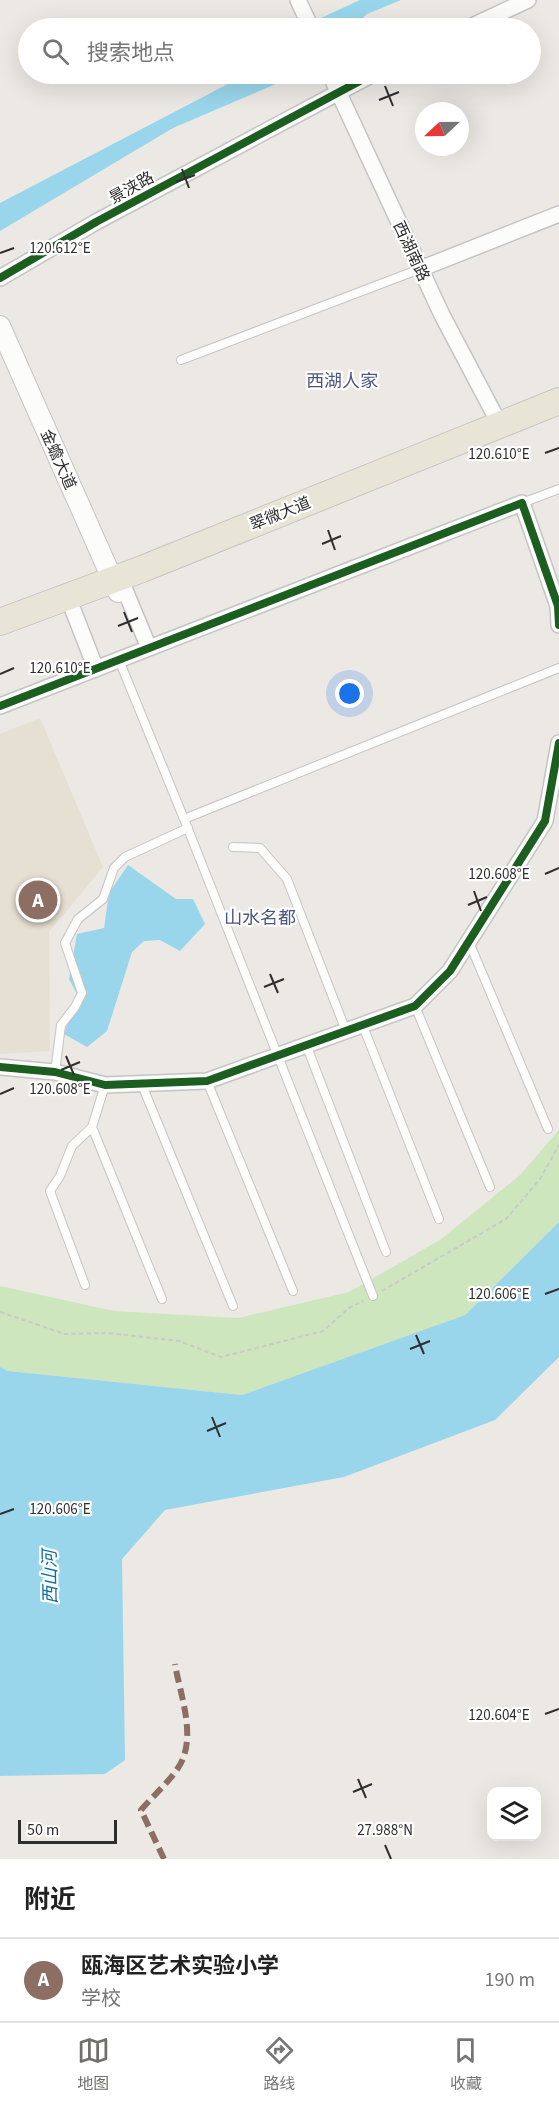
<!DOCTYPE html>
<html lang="zh">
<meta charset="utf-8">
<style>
:root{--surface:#fff;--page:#f6f6f6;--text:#222;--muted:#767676;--line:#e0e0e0;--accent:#706f6e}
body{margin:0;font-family:"Source Sans 3","Noto Sans SC",sans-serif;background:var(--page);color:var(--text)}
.controls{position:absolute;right:18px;bottom:18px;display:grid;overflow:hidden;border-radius:12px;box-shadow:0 6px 24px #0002}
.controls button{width:54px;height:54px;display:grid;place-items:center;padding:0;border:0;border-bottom:2px solid var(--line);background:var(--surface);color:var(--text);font:30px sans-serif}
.compass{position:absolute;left:415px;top:102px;width:54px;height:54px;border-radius:50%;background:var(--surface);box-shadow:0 6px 24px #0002;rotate:248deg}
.scale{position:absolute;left:18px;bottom:15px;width:99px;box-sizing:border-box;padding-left:6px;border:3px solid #2e2e2e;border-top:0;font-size:16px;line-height:21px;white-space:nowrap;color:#2e2e2e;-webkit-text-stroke:4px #fff;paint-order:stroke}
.you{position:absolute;left:350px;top:694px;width:21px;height:21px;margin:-15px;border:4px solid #fff;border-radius:50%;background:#1a73e8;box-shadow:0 0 0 9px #1a73e833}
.badge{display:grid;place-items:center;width:39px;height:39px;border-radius:50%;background:var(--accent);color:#fff;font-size:20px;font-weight:700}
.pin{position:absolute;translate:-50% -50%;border:3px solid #fff;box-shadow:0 2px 6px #0006}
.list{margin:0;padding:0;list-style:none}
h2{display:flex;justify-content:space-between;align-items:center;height:78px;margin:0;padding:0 24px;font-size:26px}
h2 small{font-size:20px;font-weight:400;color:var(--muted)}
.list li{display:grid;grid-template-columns:39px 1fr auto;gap:18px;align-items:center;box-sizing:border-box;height:84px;padding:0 24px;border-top:2px solid var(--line)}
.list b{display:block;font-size:22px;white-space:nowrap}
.list p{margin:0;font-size:20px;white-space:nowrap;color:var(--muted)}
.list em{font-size:20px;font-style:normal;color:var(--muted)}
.icon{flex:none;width:33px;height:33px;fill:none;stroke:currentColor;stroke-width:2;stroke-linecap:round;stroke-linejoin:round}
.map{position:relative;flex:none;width:559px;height:1859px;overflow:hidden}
.search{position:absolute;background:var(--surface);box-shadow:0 6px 24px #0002;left:18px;right:18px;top:18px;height:66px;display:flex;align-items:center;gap:15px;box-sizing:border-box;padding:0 21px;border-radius:33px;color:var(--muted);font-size:22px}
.sheet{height:162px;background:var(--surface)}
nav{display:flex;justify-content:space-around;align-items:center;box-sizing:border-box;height:84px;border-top:2px solid var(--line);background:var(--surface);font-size:16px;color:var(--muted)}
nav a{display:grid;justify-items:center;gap:3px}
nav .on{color:var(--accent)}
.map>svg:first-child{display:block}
.education{fill:#e6e0d3}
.green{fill:#cee6be}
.water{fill:#99d6ec}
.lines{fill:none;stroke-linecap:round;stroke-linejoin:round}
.service-casing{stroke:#c5c4c5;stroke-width:10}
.minor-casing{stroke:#c5c4c5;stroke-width:18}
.tertiary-casing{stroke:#c5c4c5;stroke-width:22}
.primary-casing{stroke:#c6c5c4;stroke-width:28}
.path{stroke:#c9c9c8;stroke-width:2;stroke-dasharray:4.5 3;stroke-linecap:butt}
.service{stroke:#fcfcfb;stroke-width:8}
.minor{stroke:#fcfcfb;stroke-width:15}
.tertiary{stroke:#fcfcfb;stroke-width:20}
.primary{stroke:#e8e4d6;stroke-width:26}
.quiet{stroke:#8d6e63;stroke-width:6;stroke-dasharray:12 6;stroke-linecap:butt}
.cycleway-casing{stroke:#fff;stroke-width:11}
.cycleway{stroke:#1b5e20;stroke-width:8}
.ticks{fill:none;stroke:#2e2e2e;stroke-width:2}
.labels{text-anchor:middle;stroke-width:4.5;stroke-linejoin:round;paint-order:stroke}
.street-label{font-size:16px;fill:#2e2e2e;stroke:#fff}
.neighbourhood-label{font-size:18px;fill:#4d5680;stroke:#fff}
.water-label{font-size:18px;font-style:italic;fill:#0d6fa3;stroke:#fff}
.ticks-label{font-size:15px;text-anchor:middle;fill:#2e2e2e;stroke:#fff;stroke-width:4.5;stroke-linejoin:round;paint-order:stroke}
</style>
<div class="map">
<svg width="559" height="1859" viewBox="0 0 559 1859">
<rect width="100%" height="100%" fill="#ece8e4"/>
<!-- education -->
<path class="education" d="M40 718 103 867 49 932 50 1051 0 1054V734Z"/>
<!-- green -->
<path class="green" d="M559 1130V1222L465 1315 242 1395 8 1371 0 1367V1286L114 1311 238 1318 349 1292 440 1240 520 1175Z"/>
<!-- water -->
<path class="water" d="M360 0H401L367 14 351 28H299Z
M247 74H299L173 128 0 231V203Z
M128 865 176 899H193L205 924 180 951 160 940 144 941 132 952 107 1031 87 1047 64 1034 78 996 69 979 77 934 104 928 109 893Z
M559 1222V1357L495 1420 344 1477 165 1510 122 1559 125 1760 105 1774 0 1776V1367L8 1371 242 1395 465 1315Z"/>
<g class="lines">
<!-- service casing -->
<g class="service-casing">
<path id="service" d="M181 360 420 269
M522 503 559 489
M119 660 184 819 559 668
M184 819 373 1296
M233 847 260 848 287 879 346 1031
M469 942 548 1129
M415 1006 490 1187
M363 1026 439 1219
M307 1047 386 1252
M55 1072 61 1025 75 1007 82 993 65 943 78 919 103 899 114 868 125 857 188 828
M207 1081 293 1291
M105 1085 92 1127 162 1299
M142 1085 233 1306
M85 1285 50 1191 60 1176 72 1146 92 1127"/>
</g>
<!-- minor casing -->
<g class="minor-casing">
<path id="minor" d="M298 0 311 28
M468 28 528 0
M330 74 442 315 500 425
M420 269 559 214
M0 278 96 222 373 74
M125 590 149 648
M73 610 96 669
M0 706 522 503 558 606 559 625
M0 1067 55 1072 105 1085 207 1081 415 1006 450 971 545 821 559 743"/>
</g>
<!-- tertiary casing -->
<g class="tertiary-casing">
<path id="tertiary" d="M0 326 118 592"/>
</g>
<!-- primary casing -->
<g class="primary-casing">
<path id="primary" d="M0 622 142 569 559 401"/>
</g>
<!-- path -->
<path class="path" d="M382 1291 506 1219 540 1179 559 1145
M0 1312 65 1334 107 1333 179 1341 221 1357 323 1331 349 1308 363 1301"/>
<!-- service -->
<use href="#service" class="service"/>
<!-- minor -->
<use href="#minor" class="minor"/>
<!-- tertiary -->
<use href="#tertiary" class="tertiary"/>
<!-- primary -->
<use href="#primary" class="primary"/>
<!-- quiet -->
<path class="quiet" d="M164 1859 141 1810C153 1796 168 1783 178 1768 198 1738 180 1695 175 1664"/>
<!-- cycleway casing -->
<g class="cycleway-casing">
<path id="cycleway" d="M0 278 96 222 373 74
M0 706 522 503 558 606 559 625
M0 1067 55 1072 105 1085 207 1081 415 1006 450 971 545 821 559 743"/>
</g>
<!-- cycleway -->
<use href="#cycleway" class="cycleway"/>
</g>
<!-- ticks -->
<path class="ticks" d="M385 86 393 106M379 100 399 92M182 169 189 188M176 182 195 175M0 253 14 248M545 453 559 448M328 530 335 550M322 544 341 536M124 612 132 632M118 626 138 618M0 674 14 668M545 874 559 868M474 891 481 911M468 905 487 897M270 974 278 993M264 987 284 979M66 1056 74 1075M61 1070 80 1062M0 1094 14 1088M545 1294 559 1289M416 1335 424 1354M410 1349 430 1341M212 1417 220 1437M207 1431 226 1423M0 1514 14 1509M545 1714 559 1709M358 1779 366 1798M353 1792 372 1784M385 1845 391 1859"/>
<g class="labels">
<!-- street labels -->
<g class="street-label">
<text transform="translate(131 187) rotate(-29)" y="6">景浃路</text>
<text transform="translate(412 251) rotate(65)" y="6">西湖南路</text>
<text transform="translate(59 459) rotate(66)" y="6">金蟾大道</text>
<text transform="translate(280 513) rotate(-22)" y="6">翠微大道</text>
</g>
<!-- neighbourhood labels -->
<g class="neighbourhood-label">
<text x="342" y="387">西湖人家</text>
<text x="260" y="924">山水名都</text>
</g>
<!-- water labels -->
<g class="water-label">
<text transform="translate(50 1577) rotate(-91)" y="6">西山河</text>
</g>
</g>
<g class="ticks-label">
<text x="60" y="253">120.612°E</text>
<text x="499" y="459">120.610°E</text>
<text x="60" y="673">120.610°E</text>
<text x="499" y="879">120.608°E</text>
<text x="60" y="1094">120.608°E</text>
<text x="499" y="1299">120.606°E</text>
<text x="60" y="1514">120.606°E</text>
<text x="499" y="1720">120.604°E</text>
<text x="385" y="1835">27.988°N</text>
</g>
</svg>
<div class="controls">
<button><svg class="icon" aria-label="layers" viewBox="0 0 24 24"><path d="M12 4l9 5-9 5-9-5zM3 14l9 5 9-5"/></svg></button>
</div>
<svg class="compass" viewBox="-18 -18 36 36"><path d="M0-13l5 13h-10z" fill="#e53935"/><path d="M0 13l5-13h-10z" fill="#767676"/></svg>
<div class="scale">50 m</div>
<div class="you"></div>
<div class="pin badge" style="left:38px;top:900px;background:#8d6e63">A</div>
<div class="search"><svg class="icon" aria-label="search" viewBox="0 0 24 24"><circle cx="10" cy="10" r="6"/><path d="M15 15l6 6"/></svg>搜索地点</div>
</div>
<section class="sheet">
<h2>附近<small></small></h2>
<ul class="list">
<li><span class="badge" style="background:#8d6e63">A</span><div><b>瓯海区艺术实验小学</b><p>学校</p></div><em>190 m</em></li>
</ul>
</section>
<nav>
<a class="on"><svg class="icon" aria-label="map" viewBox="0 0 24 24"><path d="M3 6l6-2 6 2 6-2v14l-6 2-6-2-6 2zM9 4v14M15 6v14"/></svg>地图</a>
<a><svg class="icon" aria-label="directions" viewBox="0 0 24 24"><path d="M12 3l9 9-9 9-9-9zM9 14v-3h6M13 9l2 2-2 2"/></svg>路线</a>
<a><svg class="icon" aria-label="saved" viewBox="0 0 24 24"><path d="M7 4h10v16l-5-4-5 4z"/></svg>收藏</a>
</nav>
